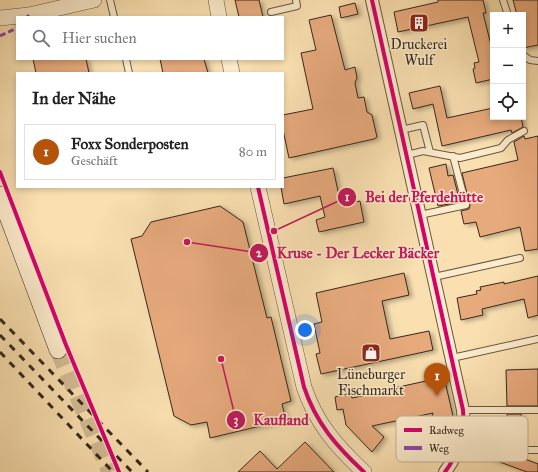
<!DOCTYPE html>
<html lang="de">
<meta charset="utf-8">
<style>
:root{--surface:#fff;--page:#f2f2f2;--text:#222;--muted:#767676;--line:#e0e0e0;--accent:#b45309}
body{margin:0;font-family:"IM FELL Great Primer",serif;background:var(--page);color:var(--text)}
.controls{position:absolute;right:12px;top:12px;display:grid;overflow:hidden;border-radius:0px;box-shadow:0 2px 6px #0003}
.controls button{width:36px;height:36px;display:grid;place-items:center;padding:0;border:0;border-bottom:1px solid var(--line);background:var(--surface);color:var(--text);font:20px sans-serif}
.you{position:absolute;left:305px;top:330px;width:14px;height:14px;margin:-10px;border:3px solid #fff;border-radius:50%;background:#1a73e8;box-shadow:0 0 0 6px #1a73e833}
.badge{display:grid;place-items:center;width:26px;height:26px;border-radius:50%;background:var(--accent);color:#fff;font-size:13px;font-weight:700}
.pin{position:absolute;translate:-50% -33px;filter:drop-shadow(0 1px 2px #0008)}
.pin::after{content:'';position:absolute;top:21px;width:14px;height:12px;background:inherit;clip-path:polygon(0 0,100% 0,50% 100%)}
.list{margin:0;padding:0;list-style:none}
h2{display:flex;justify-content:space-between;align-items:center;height:52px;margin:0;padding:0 16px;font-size:17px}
h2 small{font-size:13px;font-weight:400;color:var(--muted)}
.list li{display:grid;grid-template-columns:26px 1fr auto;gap:12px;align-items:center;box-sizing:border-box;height:56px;margin:0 8px 8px;padding:0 8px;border:1px solid var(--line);border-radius:0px}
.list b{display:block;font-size:15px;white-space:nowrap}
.list p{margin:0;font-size:13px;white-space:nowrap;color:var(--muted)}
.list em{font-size:13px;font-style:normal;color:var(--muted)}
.icon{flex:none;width:22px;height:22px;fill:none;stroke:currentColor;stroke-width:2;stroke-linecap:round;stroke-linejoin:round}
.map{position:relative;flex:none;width:538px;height:472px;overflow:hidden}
.search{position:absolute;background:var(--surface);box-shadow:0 2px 6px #0003;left:16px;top:16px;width:268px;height:44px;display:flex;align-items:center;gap:10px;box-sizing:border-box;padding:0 14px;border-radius:0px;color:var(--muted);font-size:15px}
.panel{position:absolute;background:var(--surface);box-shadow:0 2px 6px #0003;left:16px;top:72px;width:268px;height:116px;border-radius:0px}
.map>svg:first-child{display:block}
.building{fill:#e7aa7d;stroke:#36291c;filter:url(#shadow)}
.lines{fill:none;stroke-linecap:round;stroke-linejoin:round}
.secondary-tunnel{stroke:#d3bb93;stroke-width:17;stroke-dasharray:17 8;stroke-linecap:butt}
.service-casing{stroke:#675741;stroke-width:8}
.minor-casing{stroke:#675741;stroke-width:14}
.tertiary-casing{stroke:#675741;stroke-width:16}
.secondary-casing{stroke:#36291c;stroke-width:18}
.service{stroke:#fcebcc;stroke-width:6}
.minor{stroke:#fcebcc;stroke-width:12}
.tertiary{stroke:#fcebcc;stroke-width:15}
.secondary{stroke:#fcebcc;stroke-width:17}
.rail{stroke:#36291c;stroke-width:3;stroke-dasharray:7 7;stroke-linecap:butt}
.quiet{stroke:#8e44ad;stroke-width:3;stroke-dasharray:6 3;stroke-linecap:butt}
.cycleway-casing{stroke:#fcebcc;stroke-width:6}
.cycleway{stroke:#d6006c;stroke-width:4}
.labels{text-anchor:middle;stroke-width:3;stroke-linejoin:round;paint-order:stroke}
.poi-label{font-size:14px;fill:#36291c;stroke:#fcebcc}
.key{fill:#fcebcc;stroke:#c1b197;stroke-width:1}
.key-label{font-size:11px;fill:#36291c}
.leader{fill:none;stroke:#c2185b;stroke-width:1.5}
.callout-dot{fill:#c2185b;stroke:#fcebcc;stroke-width:1.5}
.mark-label{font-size:12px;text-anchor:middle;font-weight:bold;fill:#fff}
.callout-label{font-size:15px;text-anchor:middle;font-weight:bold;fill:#c2185b;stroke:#fcebcc;stroke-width:3;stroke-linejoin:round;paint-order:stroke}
</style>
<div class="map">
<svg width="538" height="472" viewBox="0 0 538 472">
<defs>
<filter id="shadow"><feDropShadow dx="3.5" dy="2" stdDeviation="2" flood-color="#0004"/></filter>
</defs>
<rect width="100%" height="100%" fill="#fae0b1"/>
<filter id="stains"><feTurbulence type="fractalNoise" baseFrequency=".005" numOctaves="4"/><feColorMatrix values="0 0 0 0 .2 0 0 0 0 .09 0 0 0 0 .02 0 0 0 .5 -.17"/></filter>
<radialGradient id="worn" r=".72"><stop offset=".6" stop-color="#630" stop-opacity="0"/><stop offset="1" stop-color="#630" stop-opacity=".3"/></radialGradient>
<!-- building -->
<path class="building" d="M235 0H259L263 17H239Z
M438 0H483L486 13H483L493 53V79L476 83 473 69 475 68 474 63 479 62 468 17 398 32 394 12 438 2Z
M513 0H538V45L523 48V15H517Z
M355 3 358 14 341 18 339 7Z
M331 15 345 70 355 67 357 78 355 83 358 98 364 97 367 112 372 115 377 137 374 139 289 158 283 130V115L313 109 301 53 316 50 309 20Z
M33 59H86L89 73H36Z
M160 59H204L208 73H163Z
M440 86 447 118 493 108V117H521L523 127 512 133 511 130 442 146 433 104 413 109 409 93Z
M524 136 525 139 538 136V249L525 251 520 227 480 237 476 222 464 224 461 211 469 209 470 206 462 173 518 160 514 142Z
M446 164 448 176 453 175 460 202 438 206 429 168Z
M333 168 341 205 360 201 364 222 319 232 316 220 325 217 320 196 284 204 281 187H283V178Z
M220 206 243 222 267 318 271 317 291 401 282 404 286 420 210 438 207 422 191 425 174 416 131 239 142 236 151 222Z
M404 273 409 295 382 301 390 339 429 331 433 350 321 374 316 354 320 353 314 324 322 322 316 293Z
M538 276V315L528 318 524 299 482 309 483 315 461 320 457 298 477 294 476 291 481 290 480 287 504 282V284Z
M538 369V406H507L506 370Z
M444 377 453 416 442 457 422 451 433 413 372 426 384 437 372 452 346 425 343 409 337 410 335 397 350 393 352 398 376 393V392Z
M507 414H521V440L505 441 496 438 495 423H508Z
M305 442 334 472H238L260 451 277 469Z
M493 447 538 464V472H527L489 458Z"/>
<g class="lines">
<!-- secondary-tunnel -->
<path class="secondary-tunnel" d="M58 350 110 472"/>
<!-- service casing -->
<g class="service-casing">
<path id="service" d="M110 0 114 17
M503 0 508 15
M271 12 297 6 296 0
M523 55 530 60 538 61
M126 59 129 73
M401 130 423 125 430 152
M407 155 423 151 460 158 501 148 508 140 524 131
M420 215 466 205 453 156
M434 277 520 258
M452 358 538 339
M463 410H538
M463 434 523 450H538"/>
</g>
<!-- minor casing -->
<g class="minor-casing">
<path id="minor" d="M372 0 463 410C465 434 459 453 445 472"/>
</g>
<!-- tertiary casing -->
<g class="tertiary-casing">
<path id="tertiary" d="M216 0 219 17
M0 18 29 15 94 0
M229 59 232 73
M258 187 304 387C316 423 336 446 364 472"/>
</g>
<!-- secondary casing -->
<g class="secondary-casing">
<path id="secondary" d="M0 195 58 350"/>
</g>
<!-- service -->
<use href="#service" class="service"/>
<!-- minor -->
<use href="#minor" class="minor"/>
<!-- tertiary -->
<use href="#tertiary" class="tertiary"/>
<!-- secondary -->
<use href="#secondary" class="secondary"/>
<!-- rail -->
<path class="rail" d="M0 319 148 472
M0 335 132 472
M0 352 113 472"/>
<!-- quiet -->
<path class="quiet" d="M27 17 29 15
M0 36 17 28"/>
<!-- cycleway casing -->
<g class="cycleway-casing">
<path id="cycleway" d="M372 0 463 410C465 434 459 453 445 472
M0 172 66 345 119 472
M258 187 304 387C316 423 336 446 364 472"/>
</g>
<!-- cycleway -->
<use href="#cycleway" class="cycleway"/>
</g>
<!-- icons -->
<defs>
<g id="building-square" transform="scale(1)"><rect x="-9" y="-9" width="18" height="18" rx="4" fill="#8f2418" stroke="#fcebcc"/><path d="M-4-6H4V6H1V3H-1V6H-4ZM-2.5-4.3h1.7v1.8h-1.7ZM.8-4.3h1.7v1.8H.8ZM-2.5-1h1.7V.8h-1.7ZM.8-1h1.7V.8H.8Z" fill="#fff"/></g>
<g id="shop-square" transform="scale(1)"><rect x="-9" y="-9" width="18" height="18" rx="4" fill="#8f2418" stroke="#fcebcc"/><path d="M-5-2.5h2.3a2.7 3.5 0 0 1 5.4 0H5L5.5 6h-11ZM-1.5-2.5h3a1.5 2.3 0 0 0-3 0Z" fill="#fff"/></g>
</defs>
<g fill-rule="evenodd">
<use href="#building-square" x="419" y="23"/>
<use href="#shop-square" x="371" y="353"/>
</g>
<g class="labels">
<!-- poi labels -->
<g class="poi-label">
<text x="419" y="49">Druckerei<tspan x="419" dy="16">Wulf</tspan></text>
<text x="371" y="379">Lüneburger<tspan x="371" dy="16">Fischmarkt</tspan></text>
</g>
</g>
<!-- legend -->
<rect x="396" y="416" width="132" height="46" rx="6" class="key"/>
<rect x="404" y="428" width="18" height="4" fill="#d6006c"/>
<rect x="404" y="446" width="18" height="4" fill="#8e44ad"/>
<g class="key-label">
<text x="429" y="434">Radweg</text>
<text x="429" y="452">Weg</text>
</g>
<!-- callouts -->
<path class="leader" d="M274 231L347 197M187 242L259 253M221 359L236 420"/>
<g class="callout-dot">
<circle cx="274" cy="231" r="4"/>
<circle cx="187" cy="242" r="4"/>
<circle cx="221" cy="359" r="4"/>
<circle cx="347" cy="197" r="10"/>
<circle cx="259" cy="253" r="10"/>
<circle cx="236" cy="420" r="10"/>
</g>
<g class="mark-label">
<text x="347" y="201">1</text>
<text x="259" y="257">2</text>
<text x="236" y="424">3</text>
</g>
<g class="callout-label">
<text x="424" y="202">Bei der Pferdehütte</text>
<text x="358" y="258">Kruse - Der Lecker Bäcker</text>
<text x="281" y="425">Kaufland</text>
</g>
<rect width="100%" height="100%" filter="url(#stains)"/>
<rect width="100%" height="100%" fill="url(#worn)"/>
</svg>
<div class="controls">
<button>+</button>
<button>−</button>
<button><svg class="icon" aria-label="locate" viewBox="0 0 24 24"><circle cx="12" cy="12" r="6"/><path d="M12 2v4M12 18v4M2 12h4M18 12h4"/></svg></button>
</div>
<div class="you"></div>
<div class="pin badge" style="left:437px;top:396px">1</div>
<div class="search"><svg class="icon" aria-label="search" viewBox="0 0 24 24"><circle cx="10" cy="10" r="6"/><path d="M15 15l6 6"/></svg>Hier suchen</div>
<section class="panel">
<h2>In der Nähe<small></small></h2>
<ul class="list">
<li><span class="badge">1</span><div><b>Foxx Sonderposten</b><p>Geschäft</p></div><em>80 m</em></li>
</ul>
</section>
</div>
